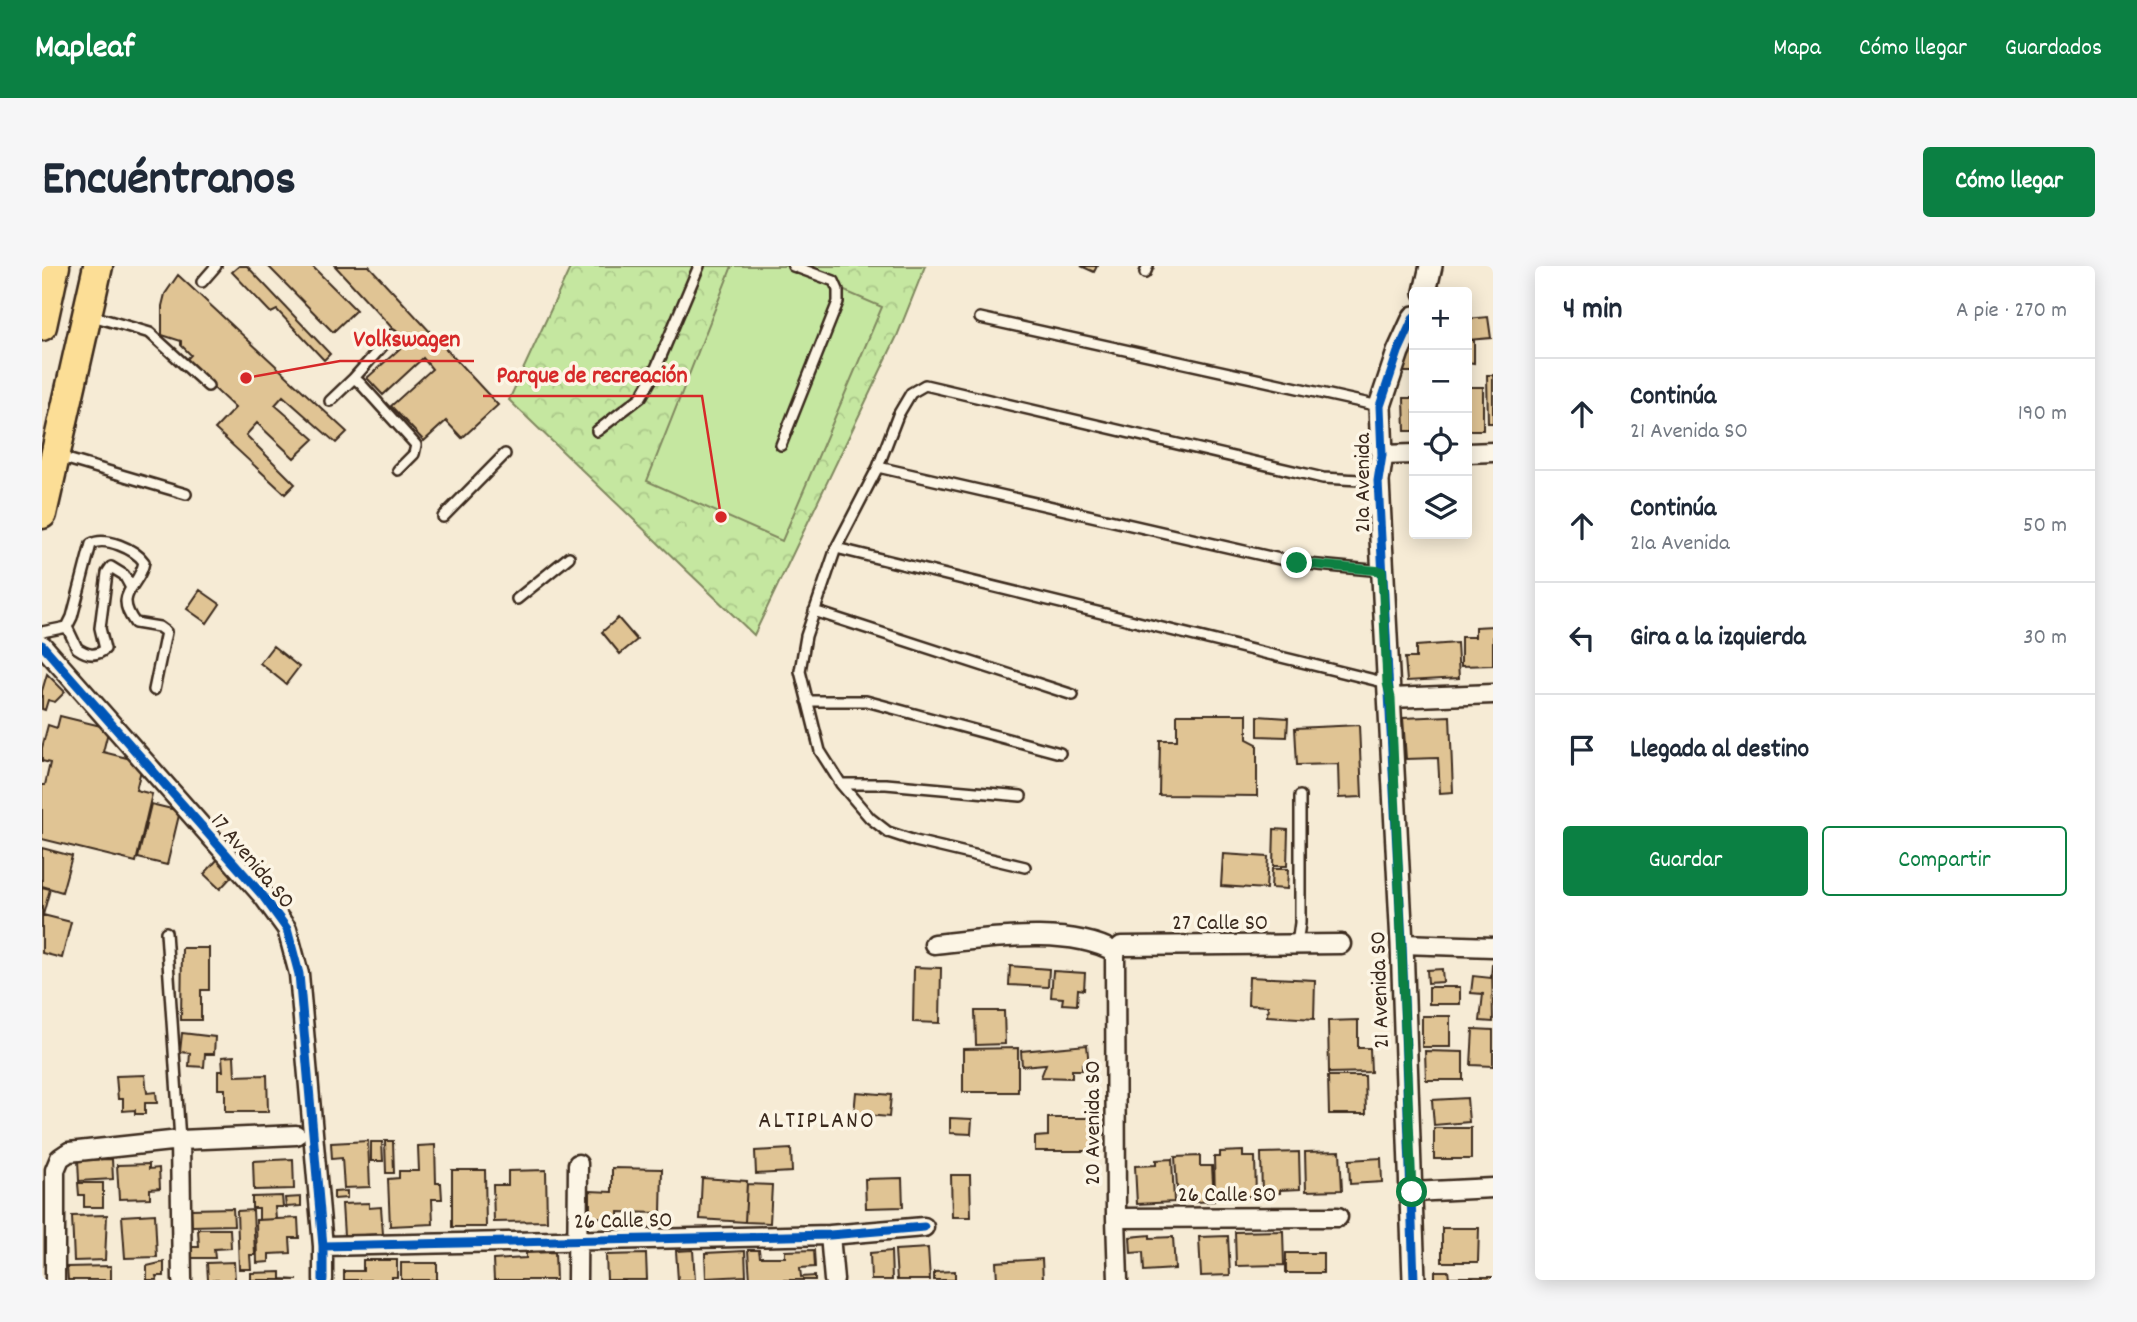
<!DOCTYPE html>
<html lang="es">
<meta charset="utf-8">
<style>
:root{--surface:#fff;--page:#f6f6f7;--text:#1f2937;--muted:#747a83;--line:#e0e1e3;--accent:#0b8043}
body{margin:0;font-family:Dekko,sans-serif;background:var(--page);color:var(--text)}
.controls{position:absolute;right:21px;top:21px;display:grid;overflow:hidden;border-radius:7px;box-shadow:0 4px 18px #0003}
.controls button{width:63px;height:63px;display:grid;place-items:center;padding:0;border:0;border-bottom:2px solid var(--line);background:var(--surface);color:var(--text);font:35px sans-serif}
.stop{position:absolute;width:21px;height:21px;margin:-16px;border:5px solid #0b8043;border-radius:50%;background:#fff}
.stop.end{background:#0b8043;border-color:#fff;box-shadow:0 2px 7px #0008}
.list{margin:0;padding:0;list-style:none}
h2{display:flex;justify-content:space-between;align-items:center;height:91px;margin:0;padding:0 28px;font-size:30px}
h2 small{font-size:23px;font-weight:400;color:var(--muted)}
.list li{display:grid;grid-template-columns:46px 1fr auto;gap:21px;align-items:center;box-sizing:border-box;height:112px;padding:0 28px;border-top:2px solid var(--line)}
.list b{display:block;font-size:26px;white-space:nowrap}
.list p{margin:0;font-size:23px;white-space:nowrap;color:var(--muted)}
.list em{font-size:23px;font-style:normal;color:var(--muted)}
.actions{display:flex;gap:14px;padding:21px 28px}
.actions a{flex:1;padding:16px 0;border:2px solid var(--accent);border-radius:7px;text-align:center;font-size:24px;color:var(--accent)}
.actions .main{background:var(--accent);color:#fff}
.icon{flex:none;width:38px;height:38px;fill:none;stroke:currentColor;stroke-width:2;stroke-linecap:round;stroke-linejoin:round}
.map{position:relative;flex:none;width:1451px;height:1014px;overflow:hidden;border-radius:7px}
header{display:flex;align-items:center;gap:42px;box-sizing:border-box;height:98px;padding:0 35px;background:var(--accent);color:#fff}
header strong{font-size:33px}
nav{display:flex;gap:38px;margin-inline-start:auto;font-size:24px}
.intro{display:flex;align-items:center;justify-content:space-between;box-sizing:border-box;height:168px;padding:0 42px}
h1{margin:0;font-size:49px}
.button{padding:18px 32px;border-radius:7px;background:var(--accent);color:#fff;font-size:24px;font-weight:700}
main{display:flex;gap:42px;padding:0 42px}
aside{flex:1;background:var(--surface);border-radius:7px;box-shadow:0 4px 18px #0003}
.map>svg:first-child{display:block}
.forest{fill:url(#forest-crowns);stroke:#80885f;stroke-width:2}
.pitch{fill:#c5e7a0;stroke:#80885f;stroke-width:2}
.building{fill:#e0c494;stroke:#3b2a1e;stroke-width:2}
.lines{fill:none;stroke-linecap:round;stroke-linejoin:round}
.service-casing{stroke:#3b2a1e;stroke-width:14}
.minor-casing{stroke:#3b2a1e;stroke-width:23}
.tertiary-casing{stroke:#3b2a1e;stroke-width:26}
.trunk-casing{stroke:#3b2a1e;stroke-width:33}
.service{stroke:#fcf5e5;stroke-width:9}
.minor{stroke:#fcf5e5;stroke-width:18}
.tertiary{stroke:#fcf5e5;stroke-width:21}
.trunk{stroke:#fcde96;stroke-width:28}
.cycleway-casing{stroke:#fcf5e5;stroke-width:13}
.cycleway{stroke:#0057b8;stroke-width:9}
.route{stroke:#0b8043;stroke-width:9}
.labels{text-anchor:middle;stroke-width:7;stroke-linejoin:round;paint-order:stroke}
.street-label{font-size:23px;fill:#3b2a1e;stroke:#fcf5e5}
.neighbourhood-label{font-size:24px;letter-spacing:2px;fill:#3b2a1e;stroke:#fcf5e5}
.leader{fill:none;stroke:#d62828;stroke-width:2.5}
.callout-dot{fill:#d62828;stroke:#fcf5e5;stroke-width:2.5}
.callout-label{font-size:24px;text-anchor:middle;font-weight:bold;fill:#d62828;stroke:#fcf5e5;stroke-width:7;stroke-linejoin:round;paint-order:stroke}
</style>
<header>
<strong>Mapleaf</strong>
<nav><a>Mapa</a><a>Cómo llegar</a><a>Guardados</a></nav>
</header>
<div class="intro"><h1>Encuéntranos</h1><a class="button">Cómo llegar</a></div>
<main>
<div class="map">
<svg width="1451" height="1014" viewBox="0 0 1451 1014">
<defs>
<pattern id="forest-crowns" width="20" height="18" patternUnits="userSpaceOnUse" patternTransform="scale(1.75)"><rect width="20" height="18" fill="#c5e7a0"/><path d="M2 6a3 3 0 1 1 6 0M12 15a3 3 0 1 1 6 0" fill="none" stroke="#aac689"/></pattern>
</defs>
<rect width="100%" height="100%" fill="#f6ebd5"/>
<filter id="ink" filterUnits="userSpaceOnUse"><feTurbulence type="fractalNoise" baseFrequency=".0143" numOctaves="2"/><feDisplacementMap in="SourceGraphic" scale="14" xChannelSelector="R" yChannelSelector="G"/><feConvolveMatrix kernelMatrix="1 2 1 2 8 2 1 2 1" color-interpolation-filters="sRGB"/></filter>
<g filter="url(#ink)">
<!-- forest -->
<path class="forest" d="M529 0H883L855 70 712 369 467 134Z"/>
<!-- pitch -->
<path class="pitch" d="M690 0H745L840 41 740 275 605 215Z"/>
<!-- building -->
<path class="building" d="M197 0H205L288 88 282 94 235 44 229 47 190 6Z
M226 0H270L314 44 291 66Z
M293 0H327L456 139 420 172 404 155 382 175 349 140 390 103 381 92 341 129 325 112 364 77Z
M1039 0H1055L1052 6Z
M136 9 305 166 294 177 241 130 233 139 272 173 252 192 215 157 204 169 253 218 243 228 173 163 193 142 143 95 149 89 139 79V75L120 69V40L123 28Z
M1446 51 1449 72 1426 74 1425 53Z
M1425 74H1432V97L1425 96Z
M1361 81H1372V106H1361Z
M1445 109H1451V157H1446Z
M1425 121H1441V164H1425Z
M1362 132H1372V165H1363Z
M158 324 178 338 165 357 145 343Z
M576 352 595 374 578 388 560 366Z
M1451 360V399L1419 400V371H1433V361Z
M1415 377 1417 412 1365 415 1363 392H1374V380Z
M231 380 257 401 244 418 218 397Z
M5 408 23 426 13 436 6 434 3 444 0 443V425Z
M1135 448H1205V473L1215 478V530L1117 529 1118 474H1135Z
M18 450 67 462 61 486 101 496 94 524 110 528 94 596 0 573V519H3L8 497 0 495V482L6 459 15 462Z
M1216 450 1246 452 1245 471 1216 470Z
M1408 450 1411 526 1398 527 1396 492 1364 493 1361 452Z
M1317 459 1320 531 1297 532 1296 498 1255 499 1253 462Z
M109 538 138 545 125 599 96 592Z
M1232 563 1246 564 1245 600H1231Z
M0 582 30 590 20 626 0 620Z
M1181 588 1226 591 1224 623 1179 620Z
M176 593 192 608 178 623 162 608Z
M1230 603H1246L1245 623 1229 622Z
M0 621 8 623 1 649 29 656 20 692 0 687Z
M140 682H167V724H159V754H139Z
M1450 698 1451 756 1438 755 1441 728 1429 727 1431 710 1449 712Z
M968 700 1007 703 1006 721 967 719Z
M872 701 899 702 898 757 871 756Z
M1400 703 1401 716 1386 717 1385 704Z
M1011 705 1043 707 1042 724 1036 723 1035 739 1020 738 1021 732 1009 731Z
M1207 711 1273 714 1272 753 1225 750 1226 740 1206 739Z
M1387 721H1418V738H1387Z
M933 745H962L963 778 934 779Z
M1380 750H1408V781H1380Z
M1316 754V782H1328L1329 806 1287 807 1286 755Z
M1431 763 1451 764V800L1429 799Z
M140 767 173 771 172 788H163L162 801 147 800 148 787 138 786Z
M1045 779 1047 800 1040 798V804H1030V812L999 811 1004 798 980 800 979 785Z
M976 782V826H921V783Z
M1383 785 1421 786V814H1384Z
M192 790 193 810 225 809 226 846H183V823H176V805H181L180 791Z
M103 809 105 827 114 826 115 837H103V848H93V844L81 845V833H76L74 810Z
M1286 810H1323L1324 848H1287Z
M814 826 849 829 847 851 812 848Z
M1425 832 1427 856 1392 859 1390 834Z
M908 852 930 853 929 868 908 867Z
M1006 852H1053L1054 885H993V871L1006 870Z
M1392 862H1429V893H1392Z
M326 875 328 921 302 922 300 892 290 893 289 877Z
M343 875H351L352 907H344Z
M329 876H340L341 895H329Z
M393 879 394 917H399L400 933H390L391 958 348 960 346 913 357 912V905H377L376 880Z
M749 883 750 906 714 908 713 885Z
M1201 885V891H1213L1214 930 1173 931 1172 891H1178V886Z
M1298 885 1300 924 1264 925 1263 886Z
M1257 886 1258 923 1238 924V927L1220 928 1219 887Z
M1158 890V900H1170L1172 935 1136 937 1133 891Z
M1339 892 1340 916 1308 918 1307 894Z
M70 893 71 913 37 915 36 894Z
M251 893 252 923 212 924 211 895Z
M1130 893 1132 936 1095 938 1093 900 1114 899V894Z
M107 898V903L117 902 118 922 108 923V932L77 933 75 899Z
M570 902 620 903 619 947 576 946V952L548 951V925L570 926Z
M410 904H443L444 961H410Z
M504 904 505 955 452 956 451 919H466V905Z
M909 909H928L929 951H910Z
M660 912 705 915 703 956 658 953Z
M860 912 861 941 824 942 823 913Z
M36 917H61V941H42V929H37Z
M705 918 730 919 728 957 703 956Z
M305 925V932L292 933V926Z
M240 930 241 941H233L234 953 217 954V942H210V931Z
M259 931V940L244 941 243 932Z
M327 937V942L339 941 341 968 302 970 300 938Z
M191 942 192 959 150 960 149 943Z
M211 944 213 989H208L209 1003H197L195 945Z
M113 948 115 991 83 992 80 950Z
M65 949 63 994 32 995 30 950Z
M256 952 257 972H248L249 987 227 988V996L215 997 214 954Z
M1400 962H1437L1436 996H1400Z
M156 963H188L189 982 172 983 173 992H149V981H157Z
M1241 965 1242 999 1194 1000 1193 966Z
M1108 969V972L1131 971 1133 1003 1102 1005 1101 986 1089 987 1088 971Z
M1186 970 1188 1009 1159 1010 1157 971Z
M886 982 888 1014H855L853 984Z
M651 984 653 1014H636L634 985Z
M706 984H717L718 991H743V985L772 984 773 1001 758 1002 759 1011 773 1010V1014H708Z
M703 985 704 1010 664 1012 663 987Z
M849 985 850 1014H829L828 987Z
M513 986 514 1014H452L451 994 484 992V987Z
M1244 987H1281V1007H1244Z
M604 988 605 1014H565L564 989Z
M1000 993 1001 1014H955L954 996Z
M321 994H355V1011H349V1014H302V1005H321Z
M122 996V1010H114L115 1014H105V1000Z
M192 996 193 1014H166L165 997Z
M359 997H395V1014H359Z
M69 1000V1014H26L25 1001Z
M913 1005V1014H892V1006Z
M1393 1005H1406L1407 1011H1450V1014H1393Z
M239 1006V1013L256 1014H209V1007Z"/>
<g class="lines">
<!-- service casing -->
<g class="service-casing">
<path id="service" d="M1103 7 1106 0
M160 16 174 0
M47 49 108 67 166 120
M938 52 1337 140
M312 112 350 69
M288 135 312 112 318 117 374 179 372 188 356 204
M555 165 599 131 609 114 657 0
M739 179 796 36V24L792 15 751 0
M18 191 144 228
M836 201 1255 297 1340 305
M401 251 463 188
M794 282 1345 417
M475 333 527 291
M772 345 1031 429
M25 361 35 382C45 389 54 391 63 383L58 362 65 307 69 301 82 309 88 320
M0 366 25 361 30 351 49 278C63 270 93 283 102 296 98 322 70 326 93 357L117 361 124 366 112 424
M765 435H824L1018 487
M799 518H844L979 530
M983 601 873 575 846 566 828 552 799 518 778 485 758 405 764 370 794 282 836 201 856 149 869 127 883 119 1281 212 1336 215
M124 666 138 874
M1250 676 1256 671 1258 657V530"/>
</g>
<!-- minor casing -->
<g class="minor-casing">
<path id="minor" d="M1425 187 1451 186
M1340 189 1372 188
M0 379 221 630 245 663 257 708 281 980V1014
M1349 432 1451 428
M892 678C944 673 1026 659 1073 686
M1360 678 1451 681
M138 874 140 1014
M1370 926 1451 922
M1074 952 1296 951
M788 969 792 1014
M281 980 788 969 882 961
M13 1014V904L18 892 27 886 138 874 254 869
M535 1014 536 898
M1076 1014 1074 952 1073 686 1079 680 1299 678"/>
</g>
<!-- tertiary casing -->
<g class="tertiary-casing">
<path id="tertiary" d="M1383 26 1389 0
M1372 51 1356 86 1338 140 1340 189 1336 215 1360 678 1372 1014"/>
</g>
<!-- trunk casing -->
<g class="trunk-casing">
<path id="trunk" d="M0 60 13 0
M0 248 56 0"/>
</g>
<!-- service -->
<use href="#service" class="service"/>
<!-- minor -->
<use href="#minor" class="minor"/>
<!-- tertiary -->
<use href="#tertiary" class="tertiary"/>
<!-- trunk -->
<use href="#trunk" class="trunk"/>
<!-- cycleway casing -->
<g class="cycleway-casing">
<path id="cycleway" d="M1372 51 1356 86 1338 140 1340 189 1336 215 1360 678 1372 1014
M0 379 221 630 245 663 257 708 281 980V1014
M281 980 788 969 882 961"/>
</g>
<!-- cycleway -->
<use href="#cycleway" class="cycleway"/>
</g>
</g>
<g class="lines" filter="url(#ink)">
<!-- route -->
<path class="route" d="M1255 297 1340 305 1345 417 1349 432 1370 926"/>
</g>
<g class="labels">
<!-- street labels -->
<g class="street-label">
<text transform="translate(1319 217) rotate(-90)" y="8">21a Avenida</text>
<text transform="translate(212 594) rotate(50)" y="8">17 Avenida SO</text>
<text x="1178" y="663">27 Calle SO</text>
<text transform="translate(1336 724) rotate(-92)" y="8">21 Avenida SO</text>
<text transform="translate(1049 857) rotate(-90)" y="8">20 Avenida SO</text>
<text x="1185" y="935">26 Calle SO</text>
<text transform="translate(581 953) rotate(-1)" y="8">26 Calle SO</text>
</g>
<!-- neighbourhood labels -->
<g class="neighbourhood-label">
<text x="775" y="861">ALTIPLANO</text>
</g>
</g>
<!-- callouts -->
<path class="leader" d="M204 112L298 95H432M679 251L660 130H441"/>
<g class="callout-dot">
<circle cx="204" cy="112" r="7"/>
<circle cx="679" cy="251" r="7"/>
</g>
<g class="callout-label">
<text x="365" y="80">Volkswagen</text>
<text x="550" y="116">Parque de recreación</text>
</g>
</svg>
<div class="controls">
<button>+</button>
<button>−</button>
<button><svg class="icon" aria-label="locate" viewBox="0 0 24 24"><circle cx="12" cy="12" r="6"/><path d="M12 2v4M12 18v4M2 12h4M18 12h4"/></svg></button>
<button><svg class="icon" aria-label="layers" viewBox="0 0 24 24"><path d="M12 4l9 5-9 5-9-5zM3 14l9 5 9-5"/></svg></button>
</div>
<div class="stop" style="left:1370px;top:926px"></div>
<div class="stop end" style="left:1255px;top:297px"></div>
</div>
<aside>
<h2>4 min<small>A pie · 270 m</small></h2>
<ul class="list">
<li><svg class="icon" aria-label="ahead" viewBox="0 0 24 24"><path d="M12 20V5M6 11l6-6 6 6"/></svg><div><b>Continúa</b><p>21 Avenida SO</p></div><em>190 m</em></li>
<li><svg class="icon" aria-label="ahead" viewBox="0 0 24 24"><path d="M12 20V5M6 11l6-6 6 6"/></svg><div><b>Continúa</b><p>21a Avenida</p></div><em>50 m</em></li>
<li><svg class="icon" aria-label="left" viewBox="0 0 24 24"><path d="M17 20v-9H6M10 6l-5 5 5 5"/></svg><div><b>Gira a la izquierda</b></div><em>30 m</em></li>
<li><svg class="icon" aria-label="arrive" viewBox="0 0 24 24"><path d="M6 21V4h12l-3 4 3 4H6"/></svg><div><b>Llegada al destino</b></div></li>
</ul>
<div class="actions"><a class="main">Guardar</a><a>Compartir</a></div>
</aside>
</main>
